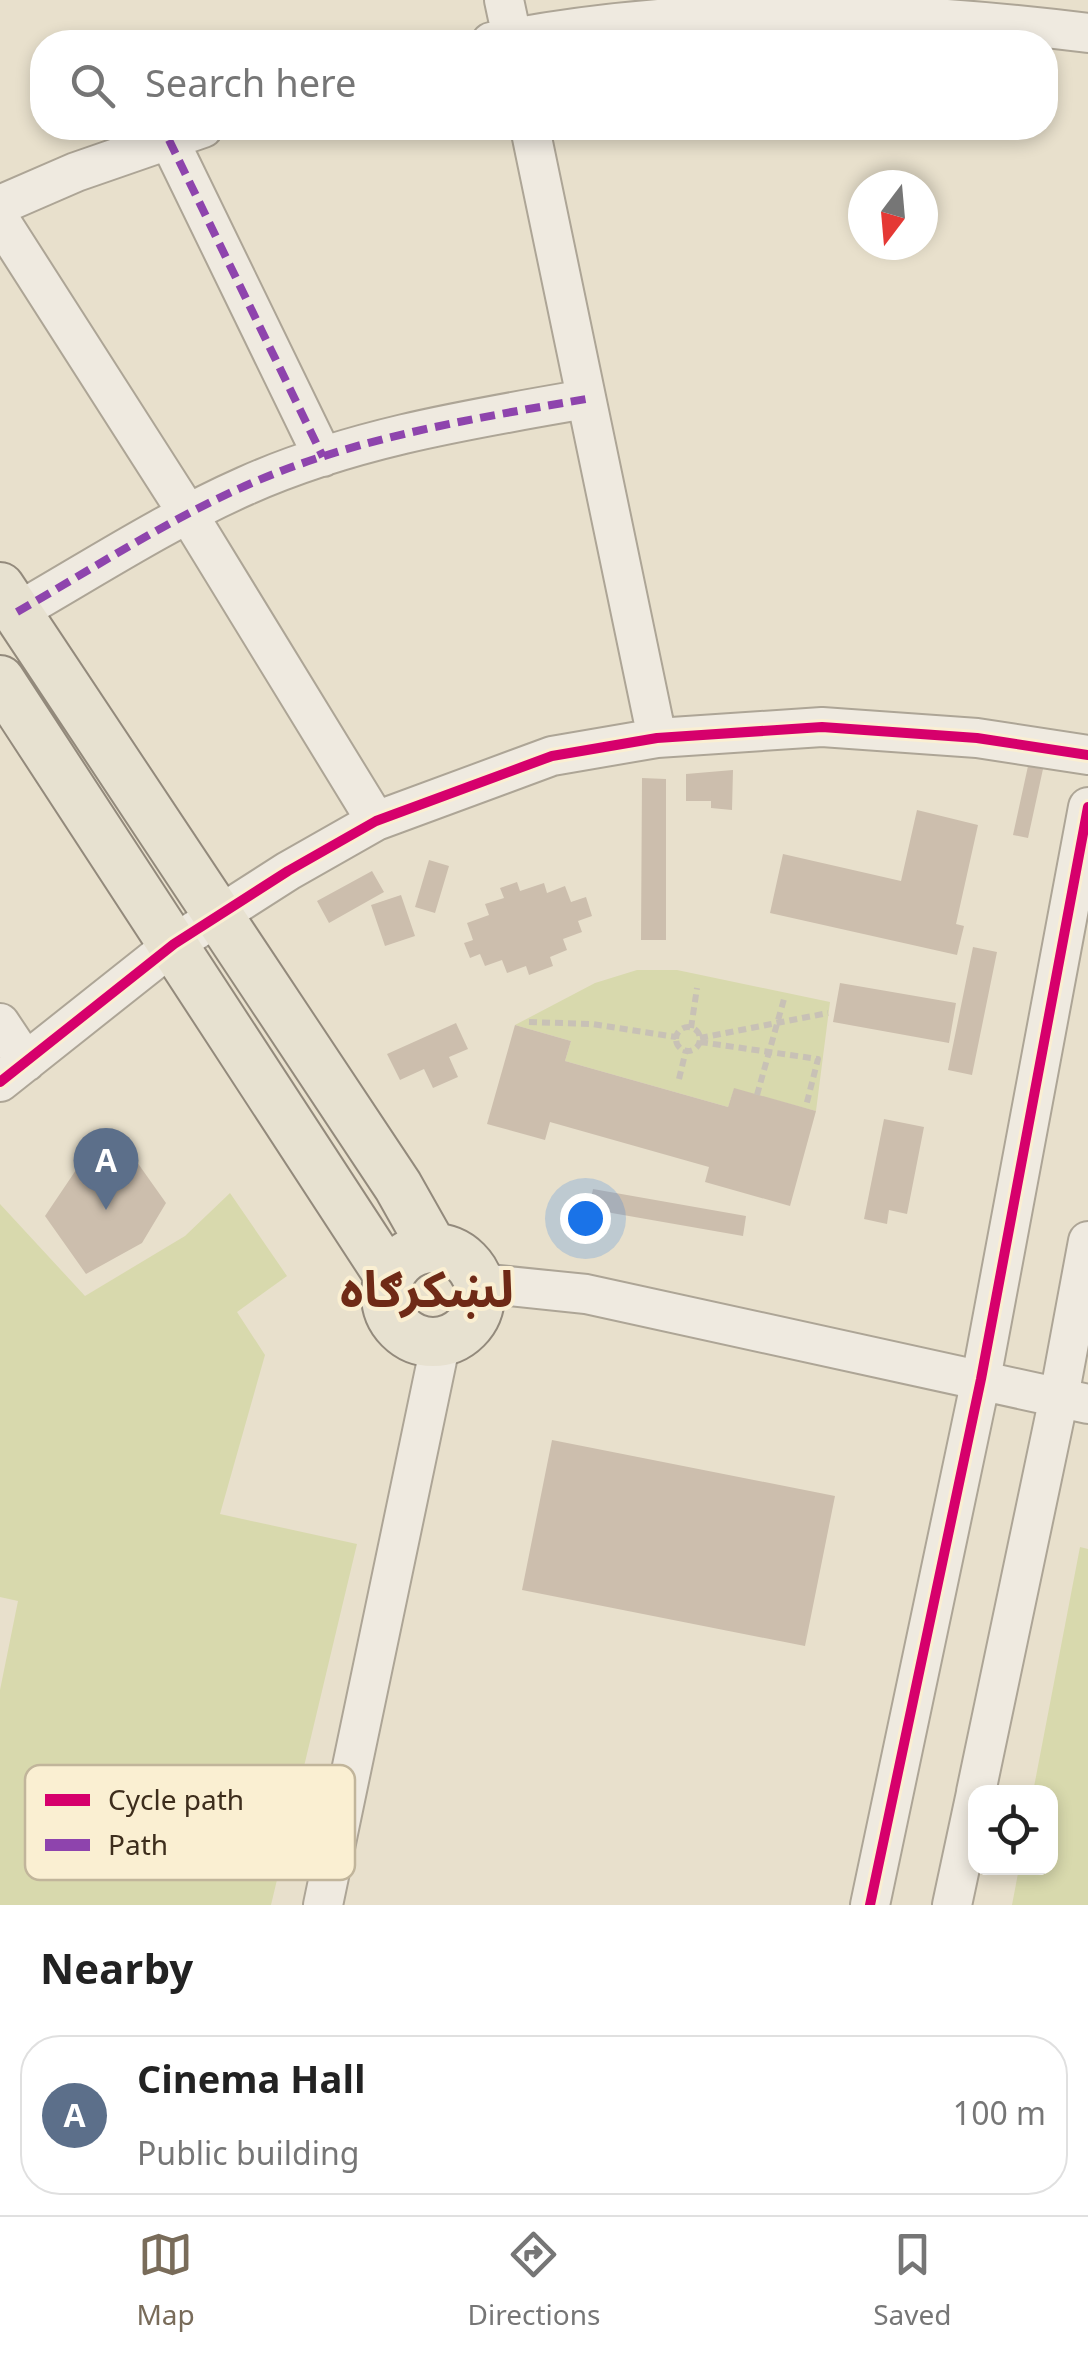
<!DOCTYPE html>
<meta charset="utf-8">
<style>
:root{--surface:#fff;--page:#f2f2f2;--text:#222;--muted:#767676;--line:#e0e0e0;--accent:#796c5a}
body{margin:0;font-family:Georgia,"Noto Sans Arabic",serif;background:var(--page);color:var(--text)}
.controls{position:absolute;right:30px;bottom:30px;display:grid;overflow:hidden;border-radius:20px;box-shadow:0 5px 15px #0003}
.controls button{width:90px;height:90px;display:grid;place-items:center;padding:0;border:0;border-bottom:2px solid var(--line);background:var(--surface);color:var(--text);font:50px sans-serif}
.compass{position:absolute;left:848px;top:170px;width:90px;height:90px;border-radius:50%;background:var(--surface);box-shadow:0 5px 15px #0003;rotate:196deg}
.you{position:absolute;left:585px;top:1218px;width:35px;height:35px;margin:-25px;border:8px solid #fff;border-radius:50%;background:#1a73e8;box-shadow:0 0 0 15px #1a73e833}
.badge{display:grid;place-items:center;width:65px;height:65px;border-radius:50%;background:var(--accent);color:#fff;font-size:32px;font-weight:700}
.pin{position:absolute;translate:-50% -82px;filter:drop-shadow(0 2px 5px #0008)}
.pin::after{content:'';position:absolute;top:52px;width:35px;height:30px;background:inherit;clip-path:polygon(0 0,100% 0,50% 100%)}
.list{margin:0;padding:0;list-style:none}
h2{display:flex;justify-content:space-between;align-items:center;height:130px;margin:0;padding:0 40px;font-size:42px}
h2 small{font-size:32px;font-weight:400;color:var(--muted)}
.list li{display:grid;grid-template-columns:65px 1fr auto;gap:30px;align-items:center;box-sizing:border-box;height:160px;margin:0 20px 20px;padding:0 20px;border:2px solid var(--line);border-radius:40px}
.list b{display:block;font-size:38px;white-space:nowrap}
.list p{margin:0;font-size:32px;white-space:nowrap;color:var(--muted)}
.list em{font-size:32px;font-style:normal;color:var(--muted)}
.icon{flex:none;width:55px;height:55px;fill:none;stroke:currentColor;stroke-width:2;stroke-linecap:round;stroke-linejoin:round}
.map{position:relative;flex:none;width:1088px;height:1905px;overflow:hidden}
.search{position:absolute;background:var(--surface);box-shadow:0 5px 15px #0003;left:30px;right:30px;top:30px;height:110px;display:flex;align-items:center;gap:25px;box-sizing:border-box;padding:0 35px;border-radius:40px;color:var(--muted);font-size:38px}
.sheet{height:310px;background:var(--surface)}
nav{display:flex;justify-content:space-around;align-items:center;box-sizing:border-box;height:140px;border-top:2px solid var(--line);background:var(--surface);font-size:28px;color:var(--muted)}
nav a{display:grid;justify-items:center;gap:5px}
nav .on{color:var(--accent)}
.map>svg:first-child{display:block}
.green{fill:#d8d9ad}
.building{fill:#ccbead}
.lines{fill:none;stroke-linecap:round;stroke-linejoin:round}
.minor-casing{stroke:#ada596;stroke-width:42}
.major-casing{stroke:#938a7c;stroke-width:52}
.path{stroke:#c8c1b6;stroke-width:6;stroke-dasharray:8 5;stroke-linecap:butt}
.minor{stroke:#efeae0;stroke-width:38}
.major{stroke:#e7e1d0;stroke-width:48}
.quiet{stroke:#8e44ad;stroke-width:8;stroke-dasharray:15 8;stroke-linecap:butt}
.cycleway-casing{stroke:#faefd2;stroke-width:16}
.cycleway{stroke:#d6006c;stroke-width:10}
.labels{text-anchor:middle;stroke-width:8;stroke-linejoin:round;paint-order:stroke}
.town-label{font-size:50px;font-weight:bold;fill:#6f2a16;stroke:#faefd2}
.key{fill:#faefd2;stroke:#c1b59b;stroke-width:2.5}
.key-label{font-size:28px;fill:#3d2d1c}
</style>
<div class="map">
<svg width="1088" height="1905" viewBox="0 0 1088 1905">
<rect width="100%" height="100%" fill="#e8e0cc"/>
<!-- green -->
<path class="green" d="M637 970H677L830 1002 816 1111 734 1089 728 1107 565 1061 571 1041 515 1025 595 983Z
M230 1193 287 1276 237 1312 265 1355 220 1514 357 1544 271 1905H0V1690L18 1601 0 1597V1204L85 1296 185 1236Z
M1080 1547 1088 1549V1905H1012L1019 1868H1050V1792H1033Z"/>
<!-- building -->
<path class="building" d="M1028 766 1043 769 1028 838 1013 835Z
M733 770 732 810 711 808V801H686V774Z
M642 778 666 779V940H641Z
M917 810 978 825 956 924 964 926 957 955 770 913 783 854 901 881Z
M429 860 449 866 435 913 415 907Z
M372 871 384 892 329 923 317 901Z
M517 882 520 891 544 883 547 893 565 886 571 902 586 897 592 916 578 921 582 932 563 939 567 950 550 957 553 966 529 975 526 966 507 973 502 960 485 966 480 954 470 958 464 943 473 940 467 923 489 915 485 904 504 898 500 888Z
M401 895 415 936 385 946 371 905Z
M973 947 997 952 972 1075 948 1070Z
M840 983 956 1003 949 1043 833 1022Z
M456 1023 468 1049 449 1057 458 1077 433 1088 424 1069 400 1080 387 1054Z
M515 1025 571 1041 565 1061 728 1107 734 1088 816 1111 790 1206 705 1182 709 1167 550 1122 545 1140 487 1124Z
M884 1119 924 1127 907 1214 889 1210 887 1224 864 1219Z
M127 1148 166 1203 142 1243 86 1274 45 1216 76 1170Z
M593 1189 746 1216 743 1236 589 1209Z
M552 1440 835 1496 805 1646 522 1590Z"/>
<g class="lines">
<!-- minor casing -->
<g class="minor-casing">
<path id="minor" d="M504 0 513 42
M491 42C688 3 889 8 1088 33
M530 128 657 738
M169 140 323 457
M0 205 76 172 203 128
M0 220 188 514 376 821
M17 612C92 569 166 521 245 486 352 438 471 419 586 399
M0 1023 26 1062
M0 1082 174 944 288 871 376 821 552 756 657 738 822 727 977 738 1088 755
M479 1283 586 1294 1088 1404
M976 1792 1059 1397 1088 1241
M323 1905 441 1341
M870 1905 981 1379 1088 807
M952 1905 976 1793"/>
</g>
<!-- major casing -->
<g class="major-casing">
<path id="major" d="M0 587 398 1186 433 1248
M0 680 389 1276
M386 1295a47 47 0 1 1 94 0a47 47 0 1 1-94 0Z"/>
</g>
<!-- path -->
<path class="path" d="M529 1022 592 1024 676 1037
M676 1039a12 12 0 1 1 24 0a12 12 0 1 1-24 0Z
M691 1028 697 988
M700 1038 828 1013
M700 1042 818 1059 806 1106
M679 1079 686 1050
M757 1095 784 999"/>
<!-- minor -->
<use href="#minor" class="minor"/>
<!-- major -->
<use href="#major" class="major"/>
<!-- quiet -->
<path class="quiet" d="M169 140 323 457
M17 612C92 569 166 521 245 486 352 438 471 419 586 399"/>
<!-- cycleway casing -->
<g class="cycleway-casing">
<path id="cycleway" d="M0 1082 174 944 288 871 376 821 552 756 657 738 822 727 977 738 1088 755
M870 1905 981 1379 1088 807"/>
</g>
<!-- cycleway -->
<use href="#cycleway" class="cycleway"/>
</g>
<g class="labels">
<!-- town labels -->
<g class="town-label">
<text x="427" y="1307">لښکرګاه</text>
</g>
</g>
<!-- legend -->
<rect x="25" y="1765" width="330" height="115" rx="15" class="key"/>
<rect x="45" y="1794" width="45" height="12" fill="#d6006c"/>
<rect x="45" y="1839" width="45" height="12" fill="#8e44ad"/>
<g class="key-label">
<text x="108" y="1810">Cycle path</text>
<text x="108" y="1855">Path</text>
</g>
</svg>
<div class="controls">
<button><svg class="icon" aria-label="locate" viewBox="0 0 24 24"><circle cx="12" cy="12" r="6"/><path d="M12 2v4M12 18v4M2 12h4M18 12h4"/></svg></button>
</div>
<svg class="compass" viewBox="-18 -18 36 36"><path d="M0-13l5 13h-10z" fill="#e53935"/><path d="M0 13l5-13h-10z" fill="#767676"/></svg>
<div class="you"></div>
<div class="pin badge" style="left:106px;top:1210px;background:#5c6f8a">A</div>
<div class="search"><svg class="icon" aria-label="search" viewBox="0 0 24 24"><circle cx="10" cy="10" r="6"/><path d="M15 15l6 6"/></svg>Search here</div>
</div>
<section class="sheet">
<h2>Nearby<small></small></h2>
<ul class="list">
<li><span class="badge" style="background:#5c6f8a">A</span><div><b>Cinema Hall</b><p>Public building</p></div><em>100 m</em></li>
</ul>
</section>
<nav>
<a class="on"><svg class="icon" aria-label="map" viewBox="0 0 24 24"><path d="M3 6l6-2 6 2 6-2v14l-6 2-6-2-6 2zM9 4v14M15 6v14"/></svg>Map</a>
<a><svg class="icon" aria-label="directions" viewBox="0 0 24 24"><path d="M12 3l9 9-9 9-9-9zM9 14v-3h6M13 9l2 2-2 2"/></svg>Directions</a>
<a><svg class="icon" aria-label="saved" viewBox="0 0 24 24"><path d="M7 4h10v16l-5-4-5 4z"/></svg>Saved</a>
</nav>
